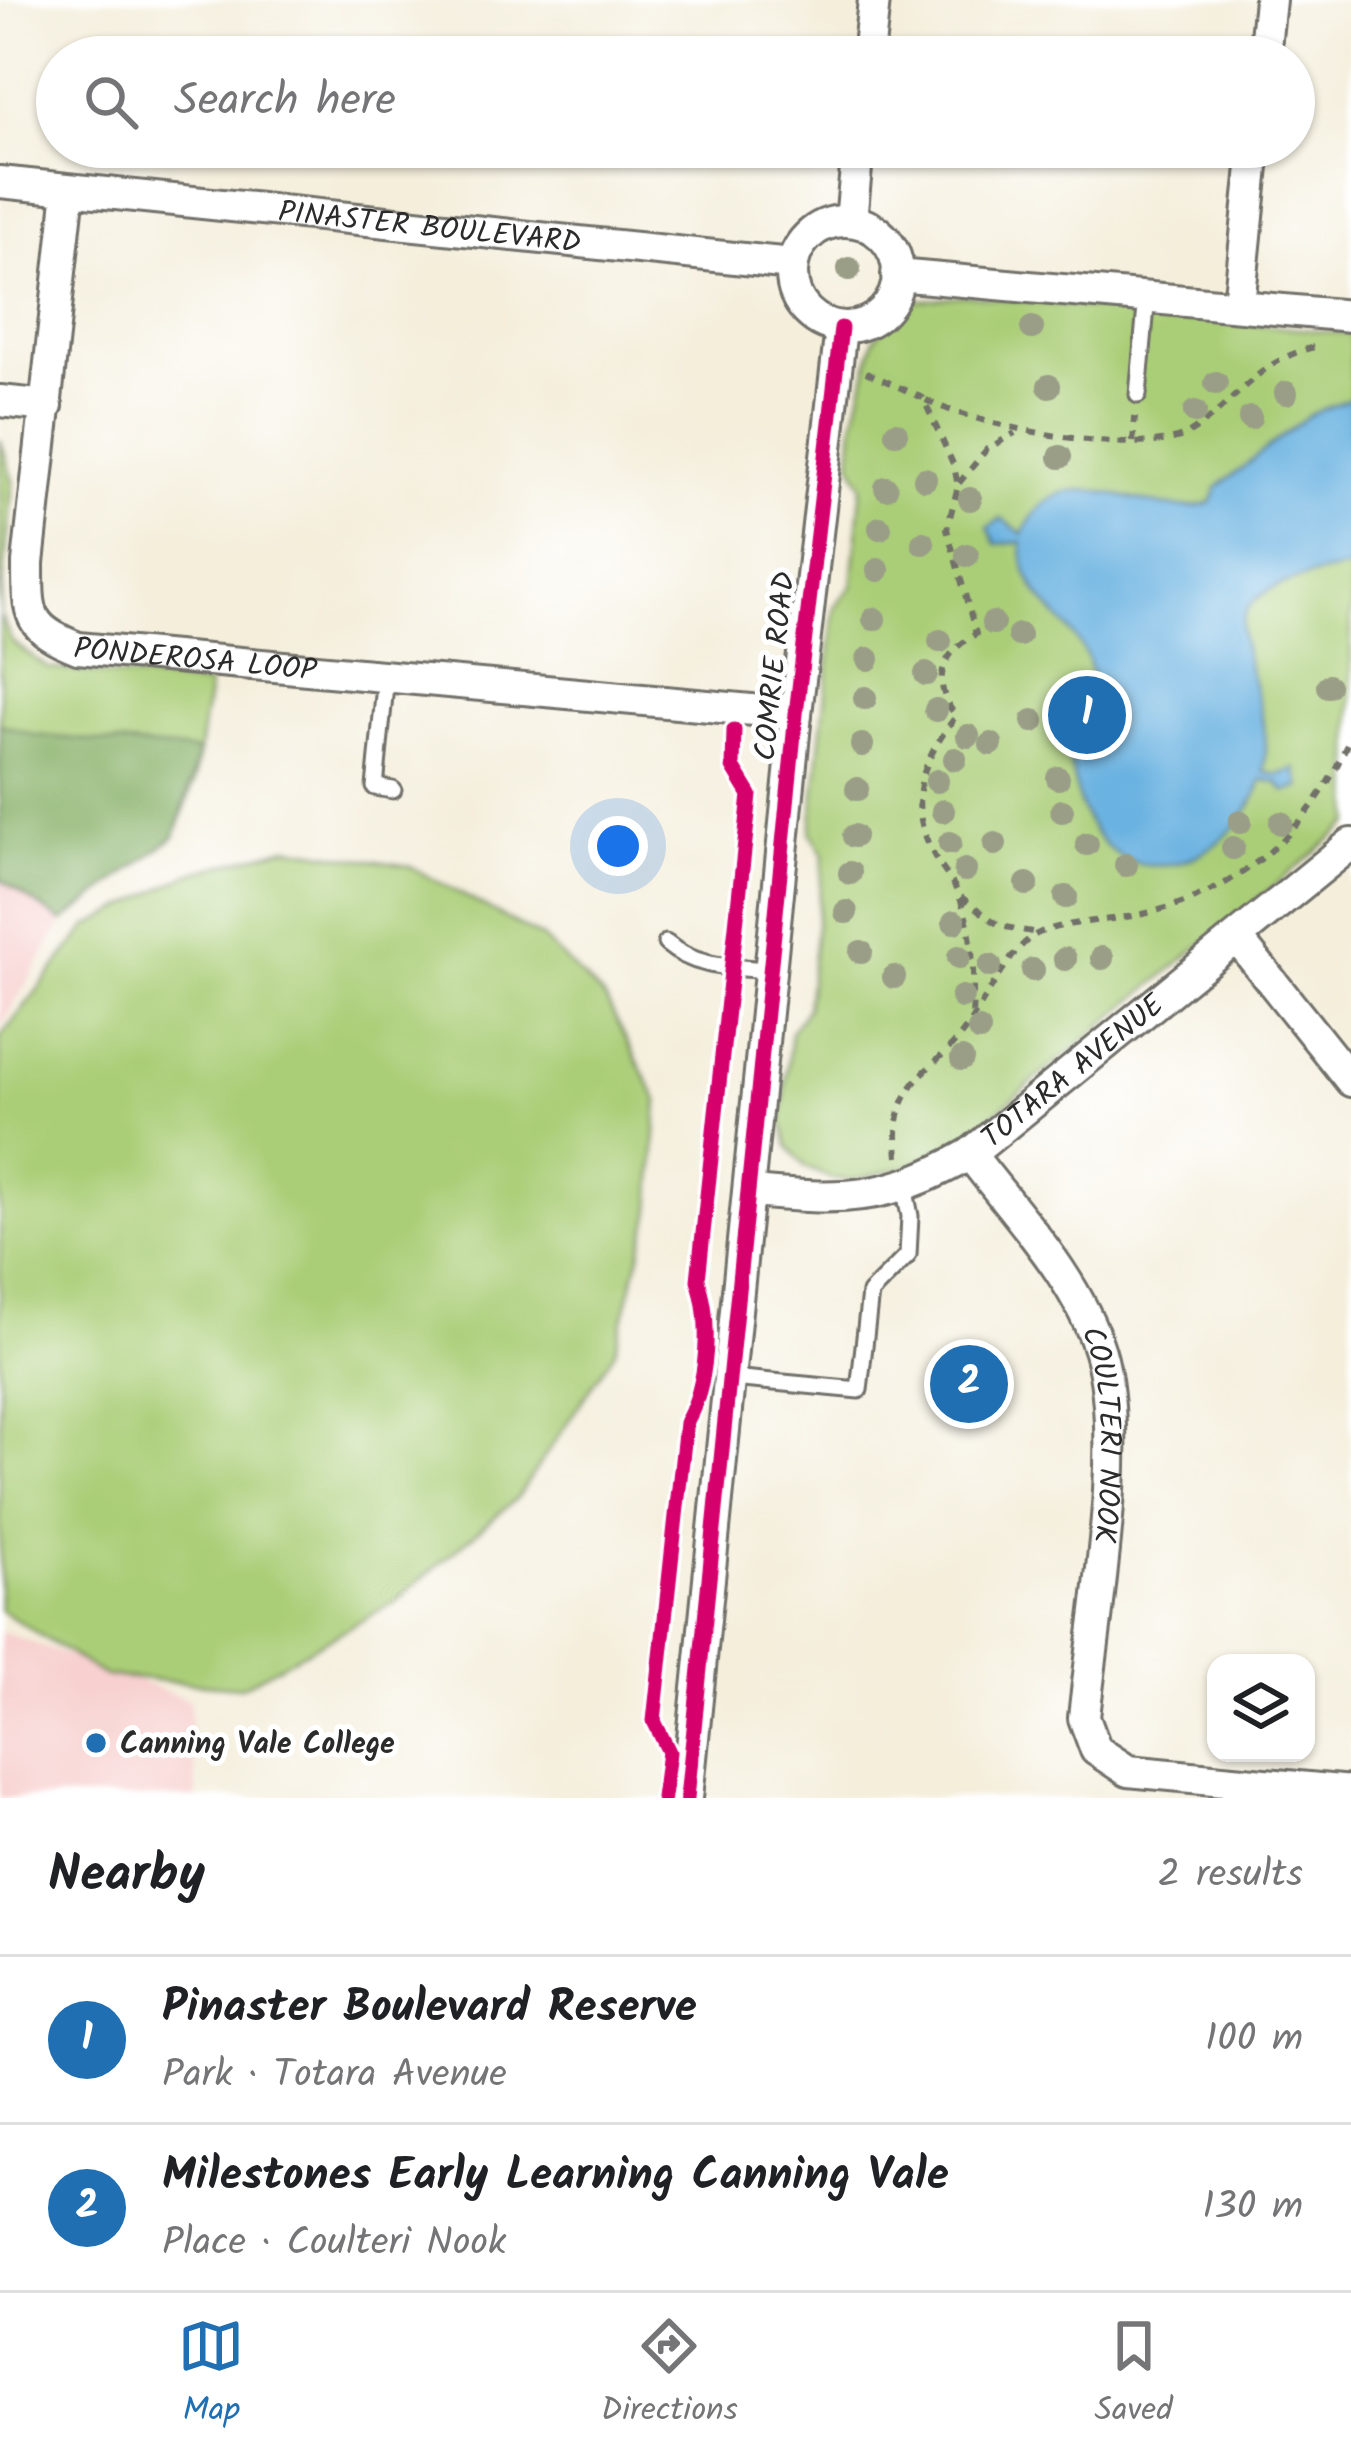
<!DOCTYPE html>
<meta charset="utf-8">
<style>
:root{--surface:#fff;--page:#f2f2f2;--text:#202124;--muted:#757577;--line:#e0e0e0;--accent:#1f6fb2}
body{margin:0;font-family:Kalam,sans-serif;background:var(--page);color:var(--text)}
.controls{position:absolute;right:36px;bottom:36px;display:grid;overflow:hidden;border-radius:24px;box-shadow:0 3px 9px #0004}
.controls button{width:108px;height:108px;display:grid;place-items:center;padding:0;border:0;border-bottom:3px solid var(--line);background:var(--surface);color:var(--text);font:60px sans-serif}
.you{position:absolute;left:618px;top:846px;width:42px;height:42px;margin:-30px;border:9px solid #fff;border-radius:50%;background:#1a73e8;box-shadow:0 0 0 18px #1a73e833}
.badge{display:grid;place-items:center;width:78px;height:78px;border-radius:50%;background:var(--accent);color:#fff;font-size:39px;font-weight:700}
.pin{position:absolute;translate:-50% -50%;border:6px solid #fff;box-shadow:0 3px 12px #0006}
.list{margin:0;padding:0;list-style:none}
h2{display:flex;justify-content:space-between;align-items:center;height:156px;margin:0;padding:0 48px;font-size:51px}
h2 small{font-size:39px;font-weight:400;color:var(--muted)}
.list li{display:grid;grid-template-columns:78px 1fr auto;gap:36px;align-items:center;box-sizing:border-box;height:168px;padding:0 48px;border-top:3px solid var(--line)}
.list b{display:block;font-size:45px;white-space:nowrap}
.list p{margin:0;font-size:39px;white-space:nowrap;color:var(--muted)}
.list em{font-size:39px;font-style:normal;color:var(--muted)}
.icon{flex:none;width:66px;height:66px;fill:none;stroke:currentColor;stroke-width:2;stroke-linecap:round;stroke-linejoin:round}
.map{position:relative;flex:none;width:1351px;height:1798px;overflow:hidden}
.search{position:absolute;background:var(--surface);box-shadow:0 3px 9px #0004;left:36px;right:36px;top:36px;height:132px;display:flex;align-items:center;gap:30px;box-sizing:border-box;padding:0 42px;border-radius:66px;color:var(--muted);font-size:45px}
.sheet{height:492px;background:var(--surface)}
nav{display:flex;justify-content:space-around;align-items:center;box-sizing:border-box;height:168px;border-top:3px solid var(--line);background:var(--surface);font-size:33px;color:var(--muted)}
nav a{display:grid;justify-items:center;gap:6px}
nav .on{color:var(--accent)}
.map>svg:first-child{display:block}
.built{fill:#f7d0cf}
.green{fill:#aace77;stroke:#6a7c51;stroke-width:3}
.forest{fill:#87b168;stroke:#596e4a;stroke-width:3}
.water{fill:#6ab2e1;stroke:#4a6e86;stroke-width:3}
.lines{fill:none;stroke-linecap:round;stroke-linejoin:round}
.lane-casing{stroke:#716f69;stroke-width:21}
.street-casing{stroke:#716f69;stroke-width:36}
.path{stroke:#716f69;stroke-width:6;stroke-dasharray:9 9;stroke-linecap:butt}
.lane{stroke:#fff;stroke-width:15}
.street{stroke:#fff;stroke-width:30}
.cycleway-casing{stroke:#fff;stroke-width:22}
.cycleway{stroke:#d6006c;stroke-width:15}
.tree{fill:#9a9e87}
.poi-dot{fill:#1f6fb2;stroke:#fff;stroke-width:4.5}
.labels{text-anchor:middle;stroke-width:10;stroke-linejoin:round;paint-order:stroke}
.street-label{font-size:30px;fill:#2b2b2b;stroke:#fff}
.poi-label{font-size:30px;font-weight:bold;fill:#2b2b2b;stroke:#fff;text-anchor:start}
</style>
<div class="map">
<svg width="1351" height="1798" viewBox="0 0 1351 1798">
<rect width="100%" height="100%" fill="#fff"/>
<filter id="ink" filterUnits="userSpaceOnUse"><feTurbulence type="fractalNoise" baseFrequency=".00833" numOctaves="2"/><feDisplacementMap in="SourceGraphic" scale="24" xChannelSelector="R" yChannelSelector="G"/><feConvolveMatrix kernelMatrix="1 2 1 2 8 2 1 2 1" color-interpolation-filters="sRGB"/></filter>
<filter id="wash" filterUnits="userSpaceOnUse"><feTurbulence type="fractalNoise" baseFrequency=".004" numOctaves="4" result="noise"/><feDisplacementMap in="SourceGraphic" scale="48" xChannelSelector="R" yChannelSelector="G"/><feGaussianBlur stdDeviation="2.7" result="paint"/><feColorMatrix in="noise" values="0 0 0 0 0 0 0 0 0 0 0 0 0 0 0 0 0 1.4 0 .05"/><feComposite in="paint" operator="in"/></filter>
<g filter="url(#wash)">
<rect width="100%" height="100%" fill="#f4eedb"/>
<!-- built -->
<path class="built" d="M0 879 63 922 0 1028Z
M0 1631 189 1700 197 1798H0Z"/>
<!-- green -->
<path class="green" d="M964 295 1351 334V823L969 1134 909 1166 852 1180 832 1179 805 1167 788 1146 782 1121 791 1031 807 1008 824 855 811 832 835 607 852 586 862 484 851 462 854 423 874 339 891 316 915 301Z
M0 439 13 482 0 614 12 642 48 668 209 685 194 783 175 836 63 922 0 879Z
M287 847 409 866 542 938 605 999 658 1100 651 1212 615 1351 517 1498 393 1603 241 1687 105 1676 0 1610V1038L87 927 190 874Z"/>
<!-- forest -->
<path class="forest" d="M0 724 34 735 199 751 175 836 63 922 0 879Z"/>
<!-- water -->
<path class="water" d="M1351 398V568C1163 598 1278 656 1264 772L1278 775 1296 769 1301 787 1286 792 1277 782 1262 780C1242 847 1149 903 1096 834 1078 811 1075 784 1069 755 1142 627 1019 629 1022 542L996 544 988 527 1002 519 1023 534C1063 443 1146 526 1211 503L1218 487 1309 415Z"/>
</g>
<g filter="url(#ink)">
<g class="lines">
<!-- lane casing -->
<g class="lane-casing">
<path id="lane" d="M1138 395 1147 296
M386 675 375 787 393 790
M666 943C696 969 733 967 771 970
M731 1378 859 1390 870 1293 908 1255 910 1216 904 1186"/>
</g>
<!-- street casing -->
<g class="street-casing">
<g id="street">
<path d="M868 57 874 0"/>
<path d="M1264 57 1270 0"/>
<path id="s1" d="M0 182 792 264"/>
<path id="s2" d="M69 190 28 563C28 615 27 628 78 648L796 714"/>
<circle cx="845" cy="274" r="53"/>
<path d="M851 221 858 147"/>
<path d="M897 275 1351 316"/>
<path d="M1239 305 1255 147"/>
<path d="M0 401 47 406"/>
<path d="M1237 938 1351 1081"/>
<path id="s3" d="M970 1154C1016 1215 1077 1277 1100 1352 1127 1444 1094 1618 1084 1718L1096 1750 1128 1771 1351 1792"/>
<path id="s4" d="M750 1192C843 1200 886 1202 970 1154L1351 844"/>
<path d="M687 1798 796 714 841 328"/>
</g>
</g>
<!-- path -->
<path class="path" d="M866 372 923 398 954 466 958 486 947 529 976 634C941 653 930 682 956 716 920 764 905 803 936 859 944 872 955 884 960 898 975 937 974 977 972 1017
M926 400C973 425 1143 460 1189 433 1238 403 1255 359 1319 346
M1133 442 1135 417
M959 483 987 449 1015 433
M961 897 1000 926 1037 933
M898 1157C896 1135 896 1113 907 1094 918 1073 941 1059 956 1041 980 1015 1008 946 1039 933 1068 921 1108 921 1138 915 1238 895 1315 829 1351 734"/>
<!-- lane -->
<use href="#lane" class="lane"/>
<!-- street -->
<use href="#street" class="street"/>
<!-- cycleway casing -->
<g class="cycleway-casing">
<path id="cycleway" d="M663 1798 669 1752 654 1721 686 1423C708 1384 712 1322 698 1280L750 795 733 767 734 730
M687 1798 796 714 841 328"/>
</g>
<!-- cycleway -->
<use href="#cycleway" class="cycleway"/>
</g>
<!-- trees -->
<g class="tree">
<circle cx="849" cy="269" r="12"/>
<circle cx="1032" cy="328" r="12"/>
<circle cx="1216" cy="383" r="12"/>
<circle cx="1049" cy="386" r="12"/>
<circle cx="1286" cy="393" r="12"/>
<circle cx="1195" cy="412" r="12"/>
<circle cx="1250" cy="418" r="12"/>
<circle cx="896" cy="433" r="12"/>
<circle cx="1060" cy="457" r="12"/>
<circle cx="925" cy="479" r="12"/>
<circle cx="886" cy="488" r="12"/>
<circle cx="970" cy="499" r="12"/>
<circle cx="880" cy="528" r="12"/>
<circle cx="923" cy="543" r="12"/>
<circle cx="967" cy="555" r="12"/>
<circle cx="878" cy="570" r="12"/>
<circle cx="874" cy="619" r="12"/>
<circle cx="993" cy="623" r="12"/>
<circle cx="1019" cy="635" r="12"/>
<circle cx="940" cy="641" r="12"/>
<circle cx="868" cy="659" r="12"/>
<circle cx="926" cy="674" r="12"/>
<circle cx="1328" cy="686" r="12"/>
<circle cx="865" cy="698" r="12"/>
<circle cx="936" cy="710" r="12"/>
<circle cx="1033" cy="721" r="12"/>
<circle cx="968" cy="736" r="12"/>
<circle cx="991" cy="744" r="12"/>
<circle cx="862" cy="745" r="12"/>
<circle cx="955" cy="759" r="12"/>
<circle cx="1058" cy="778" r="12"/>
<circle cx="937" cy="781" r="12"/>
<circle cx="857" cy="789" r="12"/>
<circle cx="943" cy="811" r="12"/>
<circle cx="1062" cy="811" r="12"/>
<circle cx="1240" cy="822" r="12"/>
<circle cx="1281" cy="823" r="12"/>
<circle cx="854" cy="836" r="12"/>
<circle cx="950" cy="843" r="12"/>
<circle cx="995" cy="844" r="12"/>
<circle cx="1087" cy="844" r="12"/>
<circle cx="1233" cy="848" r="12"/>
<circle cx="1126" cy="865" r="12"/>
<circle cx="965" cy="870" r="12"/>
<circle cx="850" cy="873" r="12"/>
<circle cx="1027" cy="884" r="12"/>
<circle cx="1066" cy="897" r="12"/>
<circle cx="846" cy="912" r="12"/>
<circle cx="954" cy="922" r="12"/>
<circle cx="861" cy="952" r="12"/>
<circle cx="959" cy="957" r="12"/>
<circle cx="1102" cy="958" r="12"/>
<circle cx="1065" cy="959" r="12"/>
<circle cx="990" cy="966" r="12"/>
<circle cx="1033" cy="970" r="12"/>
<circle cx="894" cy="977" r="12"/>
<circle cx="962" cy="997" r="12"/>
<circle cx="979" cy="1030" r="12"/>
<circle cx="962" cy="1059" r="12"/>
</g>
</g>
<!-- markers -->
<circle class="poi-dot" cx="96" cy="1743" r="12"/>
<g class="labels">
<!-- street labels -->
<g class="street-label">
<text dy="10" stroke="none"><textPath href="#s1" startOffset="432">PINASTER BOULEVARD</textPath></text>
<text dy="10" stroke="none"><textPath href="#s2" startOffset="603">PONDEROSA LOOP</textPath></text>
<text transform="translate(774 666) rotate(-84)" y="10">COMRIE ROAD</text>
<text dy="10" stroke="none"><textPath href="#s4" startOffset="360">TOTARA AVENUE</textPath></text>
<text dy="10" stroke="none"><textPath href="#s3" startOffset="321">COULTERI NOOK</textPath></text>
</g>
<!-- poi labels -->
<g class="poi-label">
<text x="120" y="1753">Canning Vale College</text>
</g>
</g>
</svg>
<div class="controls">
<button><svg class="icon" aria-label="layers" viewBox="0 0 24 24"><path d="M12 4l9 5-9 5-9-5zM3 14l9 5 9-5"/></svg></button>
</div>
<div class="you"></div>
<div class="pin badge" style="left:1087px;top:715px">1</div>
<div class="pin badge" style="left:969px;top:1384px">2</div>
<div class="search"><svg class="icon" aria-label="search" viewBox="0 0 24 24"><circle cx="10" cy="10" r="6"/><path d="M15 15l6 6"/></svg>Search here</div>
</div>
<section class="sheet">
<h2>Nearby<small>2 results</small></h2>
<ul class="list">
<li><span class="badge">1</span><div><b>Pinaster Boulevard Reserve</b><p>Park · Totara Avenue</p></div><em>100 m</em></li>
<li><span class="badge">2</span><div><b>Milestones Early Learning Canning Vale</b><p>Place · Coulteri Nook</p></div><em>130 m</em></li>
</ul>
</section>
<nav>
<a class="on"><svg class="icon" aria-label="map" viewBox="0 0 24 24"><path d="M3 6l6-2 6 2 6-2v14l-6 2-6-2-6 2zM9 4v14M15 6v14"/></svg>Map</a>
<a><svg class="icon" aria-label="directions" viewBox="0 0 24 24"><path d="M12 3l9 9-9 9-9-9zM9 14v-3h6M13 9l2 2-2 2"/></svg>Directions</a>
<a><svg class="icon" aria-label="saved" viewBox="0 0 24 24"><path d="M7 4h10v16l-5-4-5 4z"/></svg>Saved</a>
</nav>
